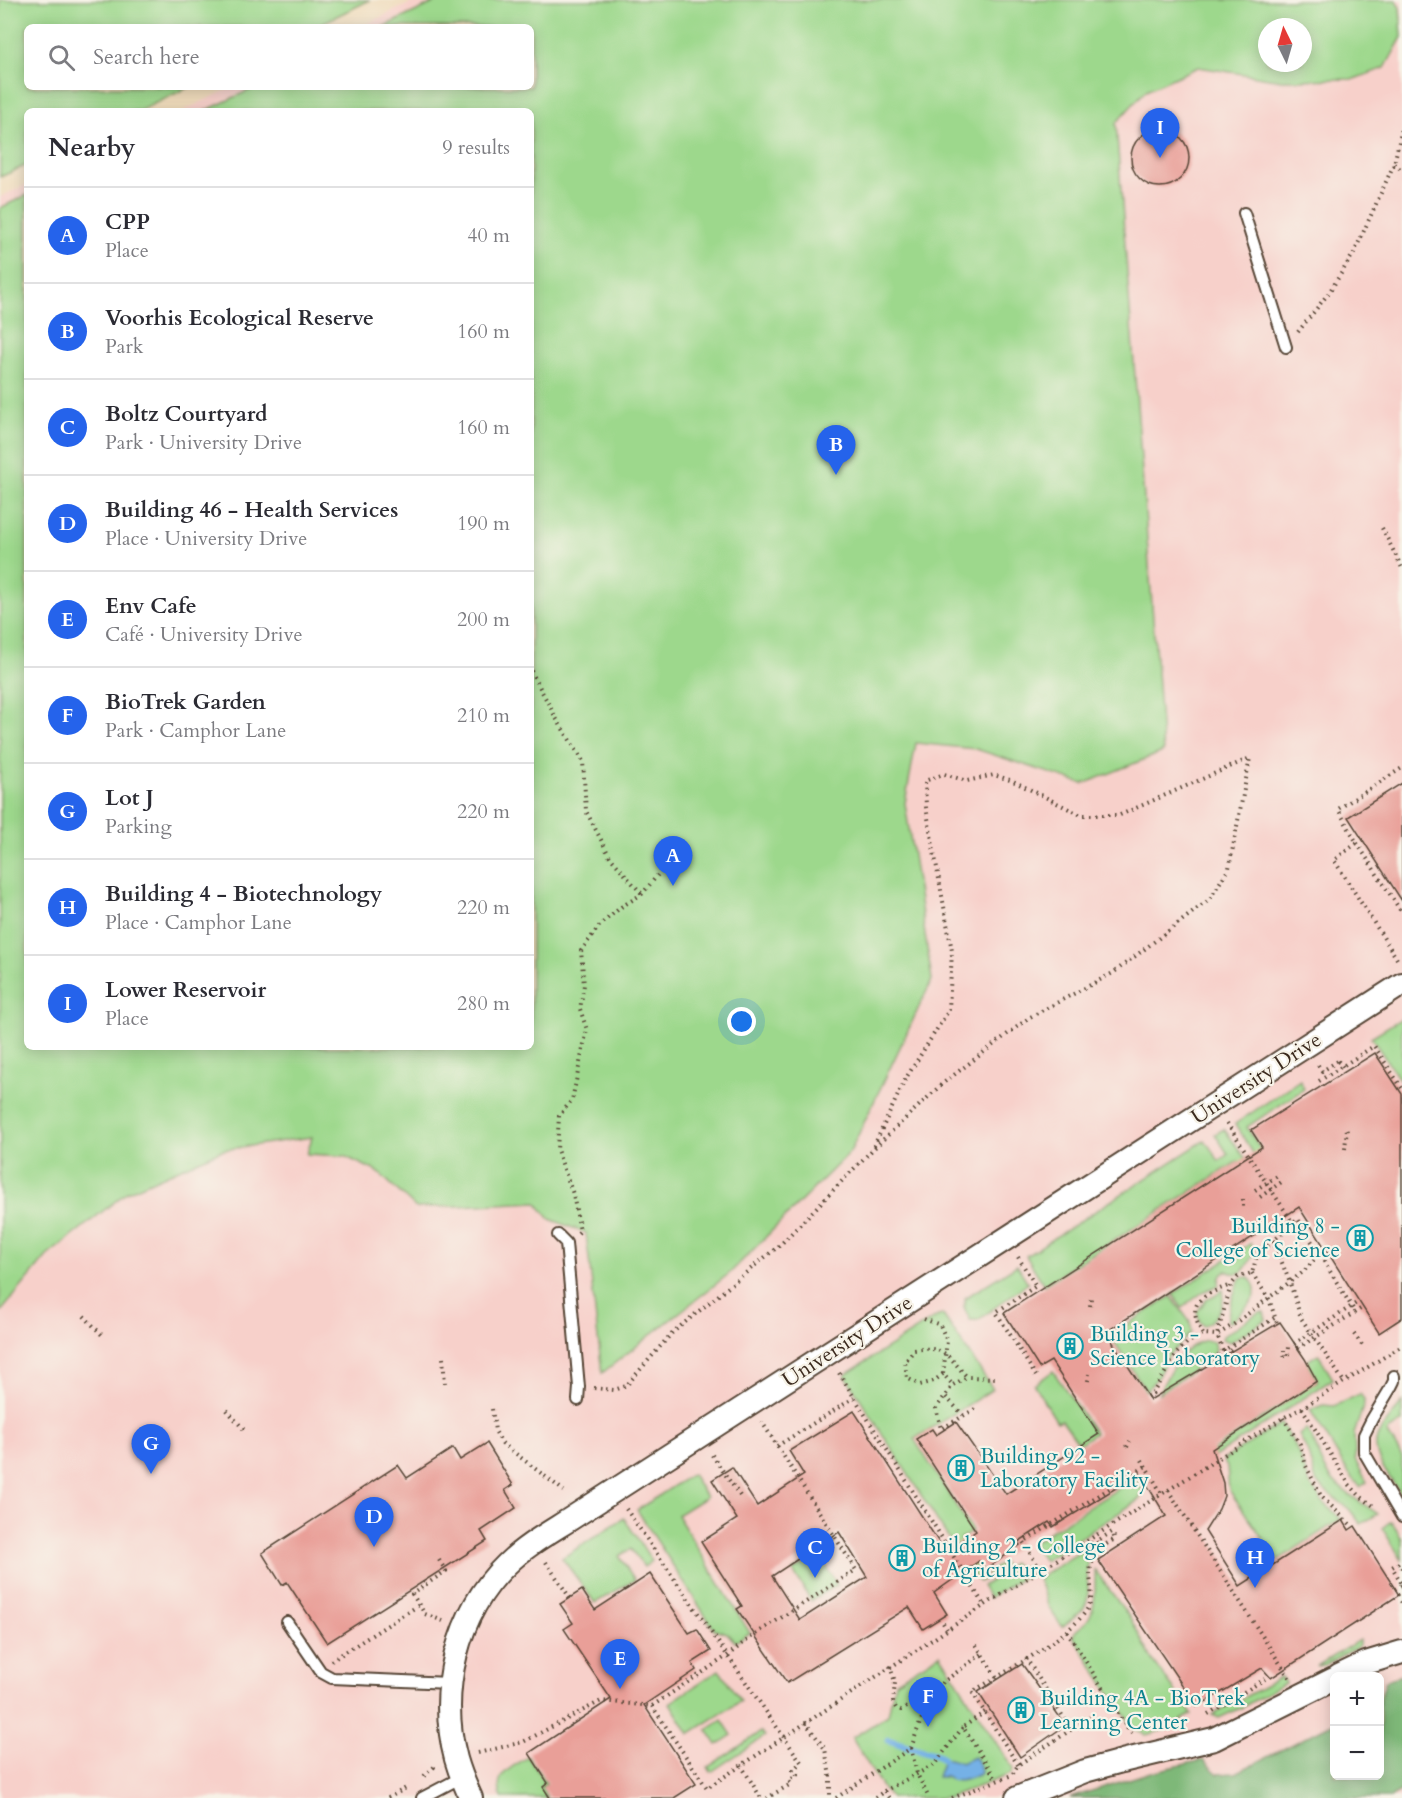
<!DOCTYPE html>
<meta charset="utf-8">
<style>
:root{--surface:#fff;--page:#f7f7f7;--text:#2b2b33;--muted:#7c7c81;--line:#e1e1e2;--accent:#2563eb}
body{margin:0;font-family:Cardo,serif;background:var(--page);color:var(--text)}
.controls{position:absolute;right:18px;bottom:18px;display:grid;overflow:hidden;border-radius:9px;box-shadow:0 3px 15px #0003}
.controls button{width:54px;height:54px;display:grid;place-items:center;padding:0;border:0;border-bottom:2px solid var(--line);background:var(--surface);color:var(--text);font:30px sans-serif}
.compass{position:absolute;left:1258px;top:18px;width:54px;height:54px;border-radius:50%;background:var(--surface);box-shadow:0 3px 15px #0003;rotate:355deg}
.you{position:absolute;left:742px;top:1022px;width:21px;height:21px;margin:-15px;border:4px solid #fff;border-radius:50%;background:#1a73e8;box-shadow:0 0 0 9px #1a73e833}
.badge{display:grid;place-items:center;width:39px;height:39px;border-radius:50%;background:var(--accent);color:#fff;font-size:20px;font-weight:700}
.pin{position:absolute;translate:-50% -50px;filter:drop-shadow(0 2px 3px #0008)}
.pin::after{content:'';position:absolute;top:32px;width:21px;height:18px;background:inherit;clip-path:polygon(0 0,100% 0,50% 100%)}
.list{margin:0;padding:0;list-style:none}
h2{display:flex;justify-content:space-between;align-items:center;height:78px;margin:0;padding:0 24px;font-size:26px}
h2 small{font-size:20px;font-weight:400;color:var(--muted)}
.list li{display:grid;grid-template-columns:39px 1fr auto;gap:18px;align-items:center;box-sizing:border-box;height:96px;padding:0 24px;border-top:2px solid var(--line)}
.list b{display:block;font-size:22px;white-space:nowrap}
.list p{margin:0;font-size:20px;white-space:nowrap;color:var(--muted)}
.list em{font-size:20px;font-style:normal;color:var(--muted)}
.icon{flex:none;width:33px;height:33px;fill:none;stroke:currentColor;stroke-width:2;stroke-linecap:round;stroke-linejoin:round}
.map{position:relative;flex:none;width:1402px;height:1798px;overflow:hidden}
.search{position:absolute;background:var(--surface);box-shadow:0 3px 15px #0003;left:24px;top:24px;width:510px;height:66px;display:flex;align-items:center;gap:15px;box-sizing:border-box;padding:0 21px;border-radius:9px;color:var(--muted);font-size:22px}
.panel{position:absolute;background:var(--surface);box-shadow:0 3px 15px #0003;left:24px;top:108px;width:510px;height:942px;border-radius:9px}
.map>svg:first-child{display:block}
.built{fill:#f7d0ca;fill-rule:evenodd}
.green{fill:#9dd88c;stroke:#6c8155;stroke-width:1.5;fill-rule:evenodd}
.forest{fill:#7eb878;stroke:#5c714b;stroke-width:1.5}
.water{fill:#75b1e6;stroke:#586e82;stroke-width:1.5}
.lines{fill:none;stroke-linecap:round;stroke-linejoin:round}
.stream{stroke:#75b1e6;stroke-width:7}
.building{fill:#e99f98;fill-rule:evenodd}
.lane-casing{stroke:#564536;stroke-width:14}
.street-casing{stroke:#564536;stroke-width:26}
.path{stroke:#564536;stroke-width:4;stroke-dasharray:1.5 4.5;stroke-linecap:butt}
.lane{stroke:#fff;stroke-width:10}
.street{stroke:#fff;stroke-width:22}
.path-bridge{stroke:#564536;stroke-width:4;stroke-dasharray:1.5 4.5;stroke-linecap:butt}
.labels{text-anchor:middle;stroke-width:4.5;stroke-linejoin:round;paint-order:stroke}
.street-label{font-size:21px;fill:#3b2a1e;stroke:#f7f3e8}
.culture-label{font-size:21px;fill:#0d838f;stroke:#f7f3e8;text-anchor:start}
</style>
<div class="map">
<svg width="1402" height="1798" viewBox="0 0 1402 1798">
<rect width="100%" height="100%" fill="#f7f3e8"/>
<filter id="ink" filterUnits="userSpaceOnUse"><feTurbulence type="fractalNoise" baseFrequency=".0167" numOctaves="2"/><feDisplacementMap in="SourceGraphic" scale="12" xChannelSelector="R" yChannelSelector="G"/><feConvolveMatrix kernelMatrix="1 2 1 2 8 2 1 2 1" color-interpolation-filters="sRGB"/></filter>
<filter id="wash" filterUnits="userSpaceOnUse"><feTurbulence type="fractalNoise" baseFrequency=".008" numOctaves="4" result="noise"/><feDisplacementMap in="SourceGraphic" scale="24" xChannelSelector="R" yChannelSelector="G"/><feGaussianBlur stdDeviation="1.35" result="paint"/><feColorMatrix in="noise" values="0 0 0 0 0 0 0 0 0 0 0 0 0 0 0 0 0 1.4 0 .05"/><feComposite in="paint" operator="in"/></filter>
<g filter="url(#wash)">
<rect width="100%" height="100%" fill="#f0dcbc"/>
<!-- built -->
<path class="built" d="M417 0H1402V1798H0V197L27 184V1047H531V111H182L233 87H531V27H360ZM1267 27H1303V63H1267ZM1334 1676H1380V1776H1334Z"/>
<!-- green -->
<path class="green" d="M0 0H370L314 27H27V87H189L139 111H27V165L0 177Z
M440 0H1396L1400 8 1402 37 1385 68 1354 79 1282 80 1198 67 1146 90 1116 123 1163 752 1083 784 976 749 916 743 905 803 932 980 850 1152 730 1273 602 1373 586 1233 550 1219 536 1202 416 1208 378 1172 344 1156 307 1154 312 1137 222 1150 127 1192 47 1256 0 1313V208L27 195V1047H531V111H205L256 87H531V27H383ZM1267 27H1303V63H1267Z
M1402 1018V1078L1399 1079 1371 1037Z
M1300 1080 1304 1089 1247 1127 1271 1166 1264 1171 1235 1124Z
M1224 1129 1256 1173 1250 1177 1238 1161 1044 1285 1026 1256 1205 1140 1219 1161 1228 1154 1215 1134Z
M1251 1243 1255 1252C1246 1263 1246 1280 1226 1271 1220 1274 1219 1278 1219 1285L1203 1292 1182 1308 1173 1294Z
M1017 1265 1028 1283 978 1320H970L964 1307 965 1298Z
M1248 1277C1267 1294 1243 1310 1231 1322H1228C1226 1316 1236 1284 1241 1278Z
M1223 1290C1226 1303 1216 1321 1203 1326L1200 1322 1197 1312 1206 1300Z
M1171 1296 1190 1322 1192 1332 1169 1355 1157 1378 1146 1391 1110 1335Z
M1259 1312H1264L1266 1320 1230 1342 1222 1339 1223 1336Z
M943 1315 993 1389 914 1439 972 1531 961 1539 962 1542 954 1547 845 1375 938 1316Z
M1206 1340 1214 1342 1215 1351 1208 1360 1158 1394C1170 1372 1180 1347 1206 1340Z
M1318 1354 1333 1379 1196 1469 1193 1464 1318 1381 1307 1361Z
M1053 1371 1095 1433 1079 1444 1062 1420 1057 1422 1034 1385Z
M1360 1394 1364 1399V1404L1354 1434 1355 1451V1460L1367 1482 1360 1487 1348 1472 1310 1410 1323 1405 1334 1406Z
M1402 1402V1422L1387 1432 1402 1457V1496C1391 1478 1367 1453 1379 1433 1386 1422 1395 1413 1402 1402Z
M1281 1423 1295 1445 1310 1484 1322 1501 1341 1519 1278 1560 1229 1490 1227 1467 1223 1460Z
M1306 1429C1316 1443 1319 1458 1327 1472 1338 1490 1361 1502 1378 1514L1361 1524 1349 1509 1324 1490 1315 1478 1307 1450 1299 1435Z
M692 1474 706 1497 677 1515 750 1633 735 1642 727 1633 714 1629 637 1510Z
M1135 1478 1143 1491 1139 1500 1044 1561 1032 1543Z
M624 1518 652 1561 644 1567 631 1549 619 1556 635 1580 595 1603 562 1558Z
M1391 1521 1402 1539V1560L1382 1528Z
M1091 1545 1094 1553C1079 1568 1095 1590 1084 1608 1079 1615 1069 1621 1062 1627L1049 1608 1038 1578Z
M965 1546 986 1578 979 1582 957 1552Z
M820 1555 837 1585 811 1601 793 1571Z
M1002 1563 1006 1567 1012 1563 1020 1568 1026 1567 1030 1573 989 1598 982 1586 992 1580 987 1573Z
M1095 1570 1130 1618 1153 1661 1192 1714 1167 1729 1146 1735 1134 1730 1073 1636C1075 1628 1081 1628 1086 1622 1097 1609 1095 1587 1095 1570Z
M1359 1640V1645L1356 1648 1325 1665 1317 1666Z
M940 1654 1013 1769 1011 1774 949 1798H891L883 1789 852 1738 888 1715 895 1682Z
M719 1670 741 1701 689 1734 670 1703Z
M1281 1677 1285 1683 1241 1708 1219 1718 1212 1715Z
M722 1720 732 1735 717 1745 707 1730Z
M761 1732 765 1736 711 1772 708 1767Z
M528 1757 546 1783 541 1787 547 1798H502C492 1774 510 1769 528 1757Z"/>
<!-- forest -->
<path class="forest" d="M1402 1675V1791L1390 1798H1070L1151 1772 1203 1760 1218 1774 1236 1773 1334 1723V1776H1380V1698L1386 1680Z"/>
<!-- water -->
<path class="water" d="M974 1757 980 1766 981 1773C971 1779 955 1785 946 1777H937L943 1759H950L961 1763Z"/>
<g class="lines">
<!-- stream -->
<path class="stream" d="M888 1740 937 1755 943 1759"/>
</g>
<g id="blocks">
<!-- building -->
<path class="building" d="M1131 158a29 29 0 1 1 58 0a29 29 0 1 1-58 0Z
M1402 783V901L1348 817Z
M1375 1053 1402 1094V1318L1379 1333 1299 1207 1106 1332 1150 1400 1280 1322 1305 1359 1317 1381 1212 1449 1223 1483 1224 1496 1219 1509 1205 1531 1240 1586 1343 1520 1349 1530 1355 1526 1399 1595 1271 1678 1262 1668 1197 1707 1098 1560 1166 1516 1140 1473 1053 1527 1049 1522 1018 1542 1020 1545 985 1570 979 1561 934 1593 947 1614 923 1629 909 1607 787 1683 737 1609 742 1606 701 1542 737 1519 712 1480 732 1467 757 1506 804 1475 789 1451 854 1411 945 1552 976 1531 916 1439 932 1429 936 1435 956 1422 1006 1494 1099 1434 1051 1361 1039 1368 1004 1313 1262 1147 1251 1130ZM839 1532 867 1577 800 1620 772 1576Z
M487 1443 513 1485 505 1490 516 1508 481 1531 487 1541 327 1643 287 1582 282 1585 262 1553 398 1465 407 1478 453 1448 460 1460Z
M650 1574 689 1633 697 1629 711 1651 692 1663 696 1670 644 1705 696 1784 674 1798H550L543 1787 548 1783 529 1753 611 1699 564 1629 573 1623 560 1604 582 1590 595 1610Z
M1022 1664 1064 1723 1061 1725 1063 1727 1020 1757 978 1692Z"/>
</g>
</g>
<g filter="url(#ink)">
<use href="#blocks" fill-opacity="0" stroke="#564536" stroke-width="1.5"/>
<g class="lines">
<!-- lane casing -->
<g class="lane-casing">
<path id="lane" d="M1244 213 1286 347
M558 1235 566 1243 579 1387 578 1400
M1394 1376V1381L1390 1389 1372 1419 1364 1435V1452L1402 1517
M287 1622 321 1672 332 1678 450 1683
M422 1798 462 1777"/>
</g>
<!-- street casing -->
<g class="street-casing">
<path id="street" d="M1339 1676 1366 1663 1402 1652
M471 1798C465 1785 460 1773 456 1759 438 1692 456 1613 507 1564 527 1544 554 1530 578 1514L1402 984
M1017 1798 1085 1771 1122 1761 1214 1739 1334 1679"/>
</g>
<!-- path -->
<path class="path" d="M1394 164 1402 170
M1298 332 1328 294 1354 253 1394 164 1402 128
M1382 528 1402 568
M531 671 556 718 583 761 586 811 610 857 642 894
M1357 843 1402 913
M1397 959 1334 860 1357 843 1338 809 1402 768
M1318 1065 1322 1071 1338 1061
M1319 1081 1374 1046 1402 1088
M1227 1123 1293 1223
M1345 1149 1347 1128
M1260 1197 1283 1181
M1243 1199V1207
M578 1233 580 1231 573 1194 557 1150 559 1116 572 1100 587 1030 580 1009 584 985 581 951 600 925 621 907 642 894 661 871
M1273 1240 1290 1283 1301 1318 1344 1382
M1018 1257 1036 1286 996 1312 1036 1376
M1252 1273 1269 1299 1277 1323
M1090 1306 1091 1298
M84 1316 102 1335
M924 1319 940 1325 947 1341 943 1374 953 1385
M1203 1334C1184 1302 1202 1295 1231 1285
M1354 1334 1362 1345
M1298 1348 1362 1308
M1224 1351H1234
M1227 1355 1223 1351 1217 1335 1231 1285 1238 1277 1252 1273 1256 1259 1260 1253 1298 1219 1355 1312
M1288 1355 1289 1347
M1284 1357V1350
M443 1358 445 1383
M1214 1360 1223 1351 1276 1317
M839 1373 984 1605
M943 1374 934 1381 920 1385 907 1378 905 1362 914 1350C945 1345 948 1356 967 1377
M1088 1381 1089 1374
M594 1388 614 1390 626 1386 672 1333 780 1245 872 1150 942 1084 1030 1017 1113 973 1209 900 1229 868 1250 758 1120 815H1081L1013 781 994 775 967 781 944 774 925 781 926 807 952 951 949 1010 906 1078 872 1150
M946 1397 963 1415
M1147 1397 1153 1393 1176 1354 1187 1343 1203 1334 1217 1335 1233 1325 1303 1272 1320 1254
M1302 1408 1349 1484 1360 1496 1375 1507
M492 1409 495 1431 502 1443 564 1491
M975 1409 941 1429 936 1408 953 1385 967 1377 997 1378
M227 1410 245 1431
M1283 1418 1300 1444 1306 1466 1321 1496 1352 1526
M777 1446 854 1398
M1127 1447 1130 1441
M712 1455 740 1496
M1142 1460 1162 1494
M1168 1490 1290 1679
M626 1509 801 1762 793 1770 797 1775 789 1781 791 1784 767 1798
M1096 1550 1115 1539 1112 1532 1097 1541
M439 1560 446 1571 412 1594 425 1614 443 1621
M546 1562 570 1598
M1402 1568 1399 1563 1392 1567 1402 1584
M1040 1569 1023 1542 1146 1466
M1395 1589 1402 1585
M1401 1601 1402 1603
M943 1623 947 1629
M1067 1631 1129 1731 1135 1736
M1026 1658 1071 1729
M331 1661 419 1605
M890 1666 895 1682 893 1703 896 1708 901 1710C913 1706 916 1694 931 1701
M652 1706 707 1788 991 1601 1283 1418 1302 1408 1402 1346
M985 1712 963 1727 997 1780
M1208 1714 1265 1679
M805 1722 825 1749 830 1776V1798
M911 1748 917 1774 929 1798
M478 1753 523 1742 601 1701 652 1706 727 1656 754 1635 856 1570 762 1422
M741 1765 761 1798
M1018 1765 972 1692C999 1675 1081 1632 1090 1603 1094 1591 1088 1578 1091 1566 1092 1561 1096 1558 1098 1554L1088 1539
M424 1776 434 1767 433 1764
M884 1791 934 1765 963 1727
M388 1798 408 1787
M836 1798 911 1748 921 1720 943 1682 982 1654
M875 1798 884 1791 889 1798
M952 1798 1012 1775 1018 1765 1090 1717"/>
<!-- lane -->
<use href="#lane" class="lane"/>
<!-- street -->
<use href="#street" class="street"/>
<!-- path-bridge -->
<path class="path-bridge" d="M1338 1061 1346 1070
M1255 1190 1279 1175
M1294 1344 1358 1302
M1097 1541 1106 1555
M976 1645 998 1679"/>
</g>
</g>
<!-- icons -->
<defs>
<g id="building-ring" transform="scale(1.35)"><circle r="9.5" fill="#f7f3e8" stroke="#0f9aa8" stroke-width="1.5"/><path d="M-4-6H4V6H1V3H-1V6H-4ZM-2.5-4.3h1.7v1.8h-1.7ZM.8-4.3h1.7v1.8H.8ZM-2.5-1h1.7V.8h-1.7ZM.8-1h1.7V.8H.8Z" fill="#0f9aa8"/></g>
</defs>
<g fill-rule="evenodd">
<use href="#building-ring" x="1360" y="1238"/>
<use href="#building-ring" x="1070" y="1346"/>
<use href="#building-ring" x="961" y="1468"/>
<use href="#building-ring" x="902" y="1558"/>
<use href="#building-ring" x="1021" y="1710"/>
</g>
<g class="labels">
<!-- street labels -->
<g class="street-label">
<text transform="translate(1256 1078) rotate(-33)" y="7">University Drive</text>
<text transform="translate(847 1341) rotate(-33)" y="7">University Drive</text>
</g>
<!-- culture labels -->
<g class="culture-label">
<text x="1340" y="1233" text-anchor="end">Building 8 -<tspan x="1340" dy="24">College of Science</tspan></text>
<text x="1090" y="1341">Building 3 -<tspan x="1090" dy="24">Science Laboratory</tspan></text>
<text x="980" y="1463">Building 92 -<tspan x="980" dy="24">Laboratory Facility</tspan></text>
<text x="922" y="1553">Building 2 - College<tspan x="922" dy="24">of Agriculture</tspan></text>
<text x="1040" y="1705">Building 4A - BioTrek<tspan x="1040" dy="24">Learning Center</tspan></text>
</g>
</g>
</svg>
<div class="controls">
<button>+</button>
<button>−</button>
</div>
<svg class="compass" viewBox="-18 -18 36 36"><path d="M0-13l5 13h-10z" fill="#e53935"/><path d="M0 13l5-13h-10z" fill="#7c7c81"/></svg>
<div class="you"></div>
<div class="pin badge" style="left:673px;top:886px">A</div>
<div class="pin badge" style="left:836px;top:475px">B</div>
<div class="pin badge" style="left:815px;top:1578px">C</div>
<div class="pin badge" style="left:374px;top:1547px">D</div>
<div class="pin badge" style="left:620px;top:1689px">E</div>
<div class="pin badge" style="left:928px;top:1727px">F</div>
<div class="pin badge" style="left:151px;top:1474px">G</div>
<div class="pin badge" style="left:1255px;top:1588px">H</div>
<div class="pin badge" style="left:1160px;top:158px">I</div>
<div class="search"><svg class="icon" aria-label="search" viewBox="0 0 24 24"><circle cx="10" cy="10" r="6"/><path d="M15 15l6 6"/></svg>Search here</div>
<section class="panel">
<h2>Nearby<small>9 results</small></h2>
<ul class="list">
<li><span class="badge">A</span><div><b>CPP</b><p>Place</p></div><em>40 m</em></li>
<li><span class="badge">B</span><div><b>Voorhis Ecological Reserve</b><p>Park</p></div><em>160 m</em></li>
<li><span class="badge">C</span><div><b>Boltz Courtyard</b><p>Park · University Drive</p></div><em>160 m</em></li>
<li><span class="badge">D</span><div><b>Building 46 - Health Services</b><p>Place · University Drive</p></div><em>190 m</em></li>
<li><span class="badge">E</span><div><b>Env Cafe</b><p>Café · University Drive</p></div><em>200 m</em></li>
<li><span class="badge">F</span><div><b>BioTrek Garden</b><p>Park · Camphor Lane</p></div><em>210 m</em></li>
<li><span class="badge">G</span><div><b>Lot J</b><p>Parking</p></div><em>220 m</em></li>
<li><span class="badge">H</span><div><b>Building 4 - Biotechnology</b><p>Place · Camphor Lane</p></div><em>220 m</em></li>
<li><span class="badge">I</span><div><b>Lower Reservoir</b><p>Place</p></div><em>280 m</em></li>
</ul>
</section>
</div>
